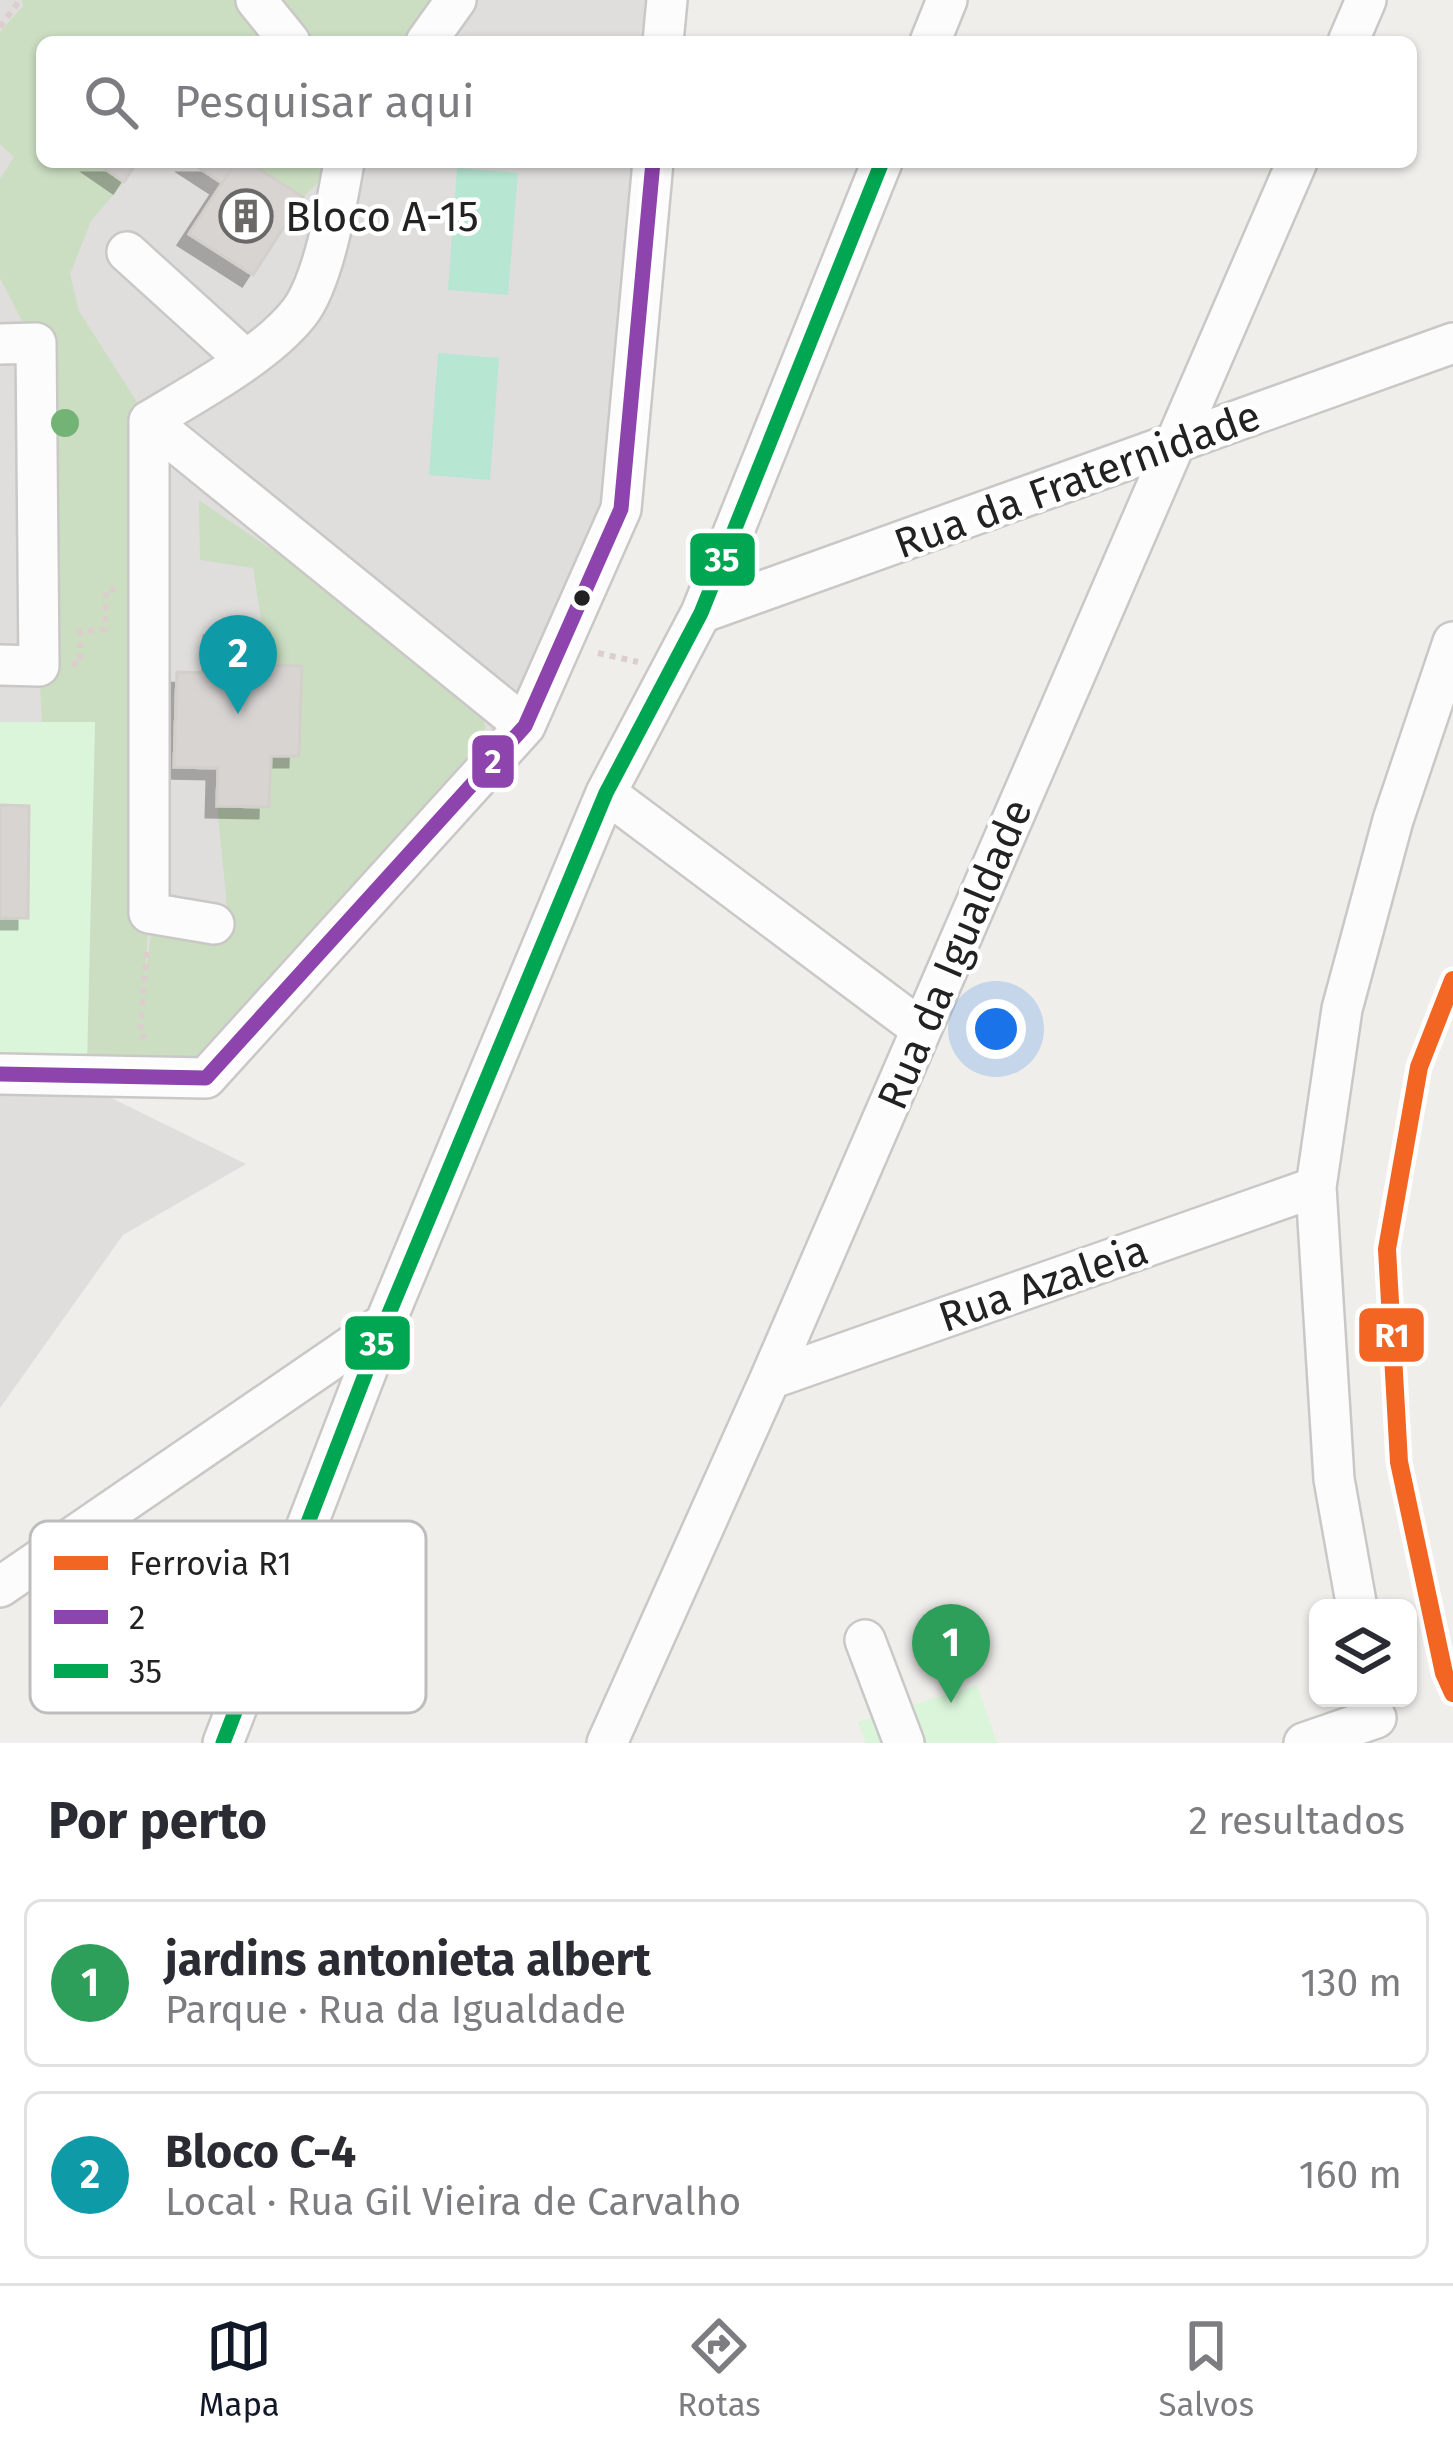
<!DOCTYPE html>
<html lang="pt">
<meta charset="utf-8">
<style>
:root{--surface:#fff;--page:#f7f7f7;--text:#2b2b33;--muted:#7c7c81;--line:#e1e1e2;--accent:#111827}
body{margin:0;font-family:"Fira Sans",sans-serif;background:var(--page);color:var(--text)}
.controls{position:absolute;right:36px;bottom:36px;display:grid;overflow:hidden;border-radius:18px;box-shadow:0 3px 9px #0004}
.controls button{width:108px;height:108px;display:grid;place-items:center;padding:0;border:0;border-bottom:3px solid var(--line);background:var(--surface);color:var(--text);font:60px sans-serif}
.you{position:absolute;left:996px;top:1029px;width:42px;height:42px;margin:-30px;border:9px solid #fff;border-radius:50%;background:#1a73e8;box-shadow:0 0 0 18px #1a73e833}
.badge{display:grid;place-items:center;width:78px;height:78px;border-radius:50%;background:var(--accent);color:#fff;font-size:39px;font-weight:700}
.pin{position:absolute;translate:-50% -99px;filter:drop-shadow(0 3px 6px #0008)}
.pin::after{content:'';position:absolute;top:63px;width:42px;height:36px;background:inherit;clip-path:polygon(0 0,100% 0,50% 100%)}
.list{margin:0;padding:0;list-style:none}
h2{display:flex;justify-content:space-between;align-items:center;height:156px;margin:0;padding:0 48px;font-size:51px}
h2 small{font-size:39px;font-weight:400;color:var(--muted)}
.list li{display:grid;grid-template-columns:78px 1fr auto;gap:36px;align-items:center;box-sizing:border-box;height:168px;margin:0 24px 24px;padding:0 24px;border:3px solid var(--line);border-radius:18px}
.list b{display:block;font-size:45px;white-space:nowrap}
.list p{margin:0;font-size:39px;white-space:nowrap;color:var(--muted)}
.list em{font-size:39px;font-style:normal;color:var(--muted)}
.icon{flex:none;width:66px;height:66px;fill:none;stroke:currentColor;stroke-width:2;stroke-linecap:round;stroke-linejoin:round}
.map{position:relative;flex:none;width:1453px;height:1743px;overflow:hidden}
.search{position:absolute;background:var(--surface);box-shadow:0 3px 9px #0004;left:36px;right:36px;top:36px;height:132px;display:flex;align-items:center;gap:30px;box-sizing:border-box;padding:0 42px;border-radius:18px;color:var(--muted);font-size:45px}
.sheet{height:540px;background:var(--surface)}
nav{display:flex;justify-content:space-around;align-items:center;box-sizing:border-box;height:168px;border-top:3px solid var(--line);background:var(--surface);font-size:33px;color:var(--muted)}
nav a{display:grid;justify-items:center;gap:6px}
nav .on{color:var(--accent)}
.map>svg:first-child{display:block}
.residential{fill:#dfdedc}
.forest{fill:#cbdec1}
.park{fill:#daf5da}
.pitch{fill:#b7e6d2}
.building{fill:#d7d4d2;stroke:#d3d0cc;stroke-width:3;filter:url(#shadow)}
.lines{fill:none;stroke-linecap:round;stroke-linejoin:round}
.minor-casing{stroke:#c9c8c7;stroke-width:44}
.path{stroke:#dccecd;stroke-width:6;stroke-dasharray:6 6;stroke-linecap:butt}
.minor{stroke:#fdfcfc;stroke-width:39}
.bus-1-casing{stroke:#fff;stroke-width:24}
.bus-2-casing{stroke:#fff;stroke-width:24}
.bus-1{stroke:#8e44ad;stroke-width:15}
.bus-2{stroke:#00a651;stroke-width:15}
.rail-1-casing{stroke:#fff;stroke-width:27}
.rail-1{stroke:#f26522;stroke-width:18}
.tree{fill:#73b476}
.bus-dot{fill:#222;stroke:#fff;stroke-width:4.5}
.labels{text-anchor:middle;stroke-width:9;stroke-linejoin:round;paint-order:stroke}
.poi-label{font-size:42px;fill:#222;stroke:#fff;text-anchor:start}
.street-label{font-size:42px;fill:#222;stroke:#fff}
.key{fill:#fff;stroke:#bdbdbd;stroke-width:3}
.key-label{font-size:33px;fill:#222}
.line-badge{stroke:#fff;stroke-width:4.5}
.badge-label{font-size:33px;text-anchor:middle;font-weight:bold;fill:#fff}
</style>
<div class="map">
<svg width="1453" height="1743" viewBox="0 0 1453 1743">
<defs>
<filter id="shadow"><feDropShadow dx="-11" dy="11" stdDeviation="0" flood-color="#0004"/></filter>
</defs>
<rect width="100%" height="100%" fill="#f0eeeb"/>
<!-- residential -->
<path class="residential" d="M0 0H667L663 42H42V162H653L621 509 525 726 206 1078 0 1074Z
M0 1088 97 1091 246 1164 123 1235 0 1408Z"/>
<!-- forest -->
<path class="forest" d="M22 0H456L426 42H42V162H95L124 182 91 221 70 274 79 311 149 421V913L145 976 151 934 230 936 217 806 269 807 271 756H299L302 667 261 665 262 626 253 568 200 560 199 500C248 534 469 679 484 722 487 731 484 740 480 748L238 1017 199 1057 184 1063H87L95 723 42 722 39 666 42 339 21 319 0 278V179L14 157 0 144V32L23 6Z
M248 162H340L303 197Z"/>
<!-- park -->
<path class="park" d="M0 722H95L87 1063 0 1062V918H28L29 807 0 805Z
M977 1685 997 1743H866L858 1722Z"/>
<!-- pitch -->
<path class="pitch" d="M457 168 518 173 508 295 448 290Z
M438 353 499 358 490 480 429 475Z"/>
<!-- building -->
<path class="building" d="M95 162H137L124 182Z
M190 162H236L222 183Z
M236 162H248L303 197 253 275 189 234Z
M215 625 262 626 261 665 302 666 299 756H271L269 807 217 806 218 768 174 767 177 672 214 673Z
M0 805 29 806 28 918H0Z"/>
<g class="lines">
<!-- minor casing -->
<g class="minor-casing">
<path id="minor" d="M256 0 290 42
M426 42 456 0
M663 42 667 0
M930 42 947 0
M1348 42 1366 0
M344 162C337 202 324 281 299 313 266 355 195 393 149 421L525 726
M127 252 246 360
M0 344 36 343 39 666 0 665
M149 421V913L214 924
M701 613 1453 343
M606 793 921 1029
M0 1074 206 1078 525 726 621 509 653 162
M770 1379 1316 1187
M0 1587 385 1323
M1357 1608 1334 1479 1316 1187 1342 1009 1393 820 1453 642
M865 1640 904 1743
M223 1743 385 1323 606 793 701 613 882 162
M607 1743 770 1379 1297 162
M1304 1743 1376 1718"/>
</g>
<!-- path -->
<path class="path" d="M0 27 20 0
M598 653 638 662
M72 664H80V632L105 629 106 590 115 589
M146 1038 140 1035 147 947"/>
<!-- minor -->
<use href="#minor" class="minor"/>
<!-- bus-1 casing -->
<g class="bus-1-casing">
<path id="bus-1" d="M0 1074 206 1078 525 726 621 509 653 162"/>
</g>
<!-- bus-2 casing -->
<g class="bus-2-casing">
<path id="bus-2" d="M223 1743 385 1323 606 793 701 613 882 162"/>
</g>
<!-- bus-1 -->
<use href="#bus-1" class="bus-1"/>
<!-- bus-2 -->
<use href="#bus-2" class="bus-2"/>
<!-- rail-1 casing -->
<g class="rail-1-casing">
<path id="rail-1" d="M1453 980 1419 1067 1387 1249 1399 1462 1444 1673 1453 1693"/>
</g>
<!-- rail-1 -->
<use href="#rail-1" class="rail-1"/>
</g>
<!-- trees -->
<circle class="tree" cx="65" cy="423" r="14"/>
<!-- icons -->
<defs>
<g id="building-ring" transform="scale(2.7)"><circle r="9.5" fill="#fff" stroke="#6a6968" stroke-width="1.5"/><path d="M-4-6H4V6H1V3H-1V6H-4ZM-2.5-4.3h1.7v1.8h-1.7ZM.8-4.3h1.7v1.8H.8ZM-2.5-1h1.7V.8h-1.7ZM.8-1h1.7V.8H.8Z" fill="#6a6968"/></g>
</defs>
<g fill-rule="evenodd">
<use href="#building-ring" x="246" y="216"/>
</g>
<!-- markers -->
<circle class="bus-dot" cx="582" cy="598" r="10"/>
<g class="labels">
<!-- poi labels -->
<g class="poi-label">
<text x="285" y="231">Bloco A-15</text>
</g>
<!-- street labels -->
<g class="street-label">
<text transform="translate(1077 479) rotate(-20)" y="15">Rua da Fraternidade</text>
<text transform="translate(954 954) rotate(-67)" y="15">Rua da Igualdade</text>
<text transform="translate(1043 1283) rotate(-19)" y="15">Rua Azaleia</text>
</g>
</g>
<!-- legend -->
<rect x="30" y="1521" width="396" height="192" rx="18" class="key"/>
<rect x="54" y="1556" width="54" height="14" fill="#f26522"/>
<rect x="54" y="1610" width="54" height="14" fill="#8e44ad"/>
<rect x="54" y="1664" width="54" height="14" fill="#00a651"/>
<g class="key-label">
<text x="129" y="1575">Ferrovia R1</text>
<text x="129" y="1629">2</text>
<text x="129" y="1683">35</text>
</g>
<g class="line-badge">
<rect x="688" y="531" width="69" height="57" rx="12" fill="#00a651"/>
<rect x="470" y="733" width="46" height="57" rx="12" fill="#8e44ad"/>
<rect x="1357" y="1306" width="69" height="58" rx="12" fill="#f26522"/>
<rect x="343" y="1314" width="69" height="58" rx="12" fill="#00a651"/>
</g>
<g class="badge-label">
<text x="722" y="571">35</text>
<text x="493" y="773">2</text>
<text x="1392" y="1347">R1</text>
<text x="377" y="1355">35</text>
</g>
</svg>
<div class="controls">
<button><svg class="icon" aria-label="layers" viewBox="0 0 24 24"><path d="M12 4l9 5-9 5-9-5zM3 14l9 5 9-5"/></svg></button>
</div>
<div class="you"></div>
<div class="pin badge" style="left:951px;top:1703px;background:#2e9e5b">1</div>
<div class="pin badge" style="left:238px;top:714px;background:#0f9aa8">2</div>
<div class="search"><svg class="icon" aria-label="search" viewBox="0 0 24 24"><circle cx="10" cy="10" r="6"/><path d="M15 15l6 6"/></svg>Pesquisar aqui</div>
</div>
<section class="sheet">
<h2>Por perto<small>2 resultados</small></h2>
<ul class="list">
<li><span class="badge" style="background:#2e9e5b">1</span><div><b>jardins antonieta albert</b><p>Parque · Rua da Igualdade</p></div><em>130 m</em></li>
<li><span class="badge" style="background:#0f9aa8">2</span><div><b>Bloco C-4</b><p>Local · Rua Gil Vieira de Carvalho</p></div><em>160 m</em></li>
</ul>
</section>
<nav>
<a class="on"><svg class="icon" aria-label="map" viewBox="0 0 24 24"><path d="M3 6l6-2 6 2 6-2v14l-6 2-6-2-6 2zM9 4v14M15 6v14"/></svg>Mapa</a>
<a><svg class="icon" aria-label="directions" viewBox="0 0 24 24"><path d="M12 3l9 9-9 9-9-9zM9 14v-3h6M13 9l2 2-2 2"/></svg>Rotas</a>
<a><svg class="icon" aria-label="saved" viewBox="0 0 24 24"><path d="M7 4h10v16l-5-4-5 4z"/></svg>Salvos</a>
</nav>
